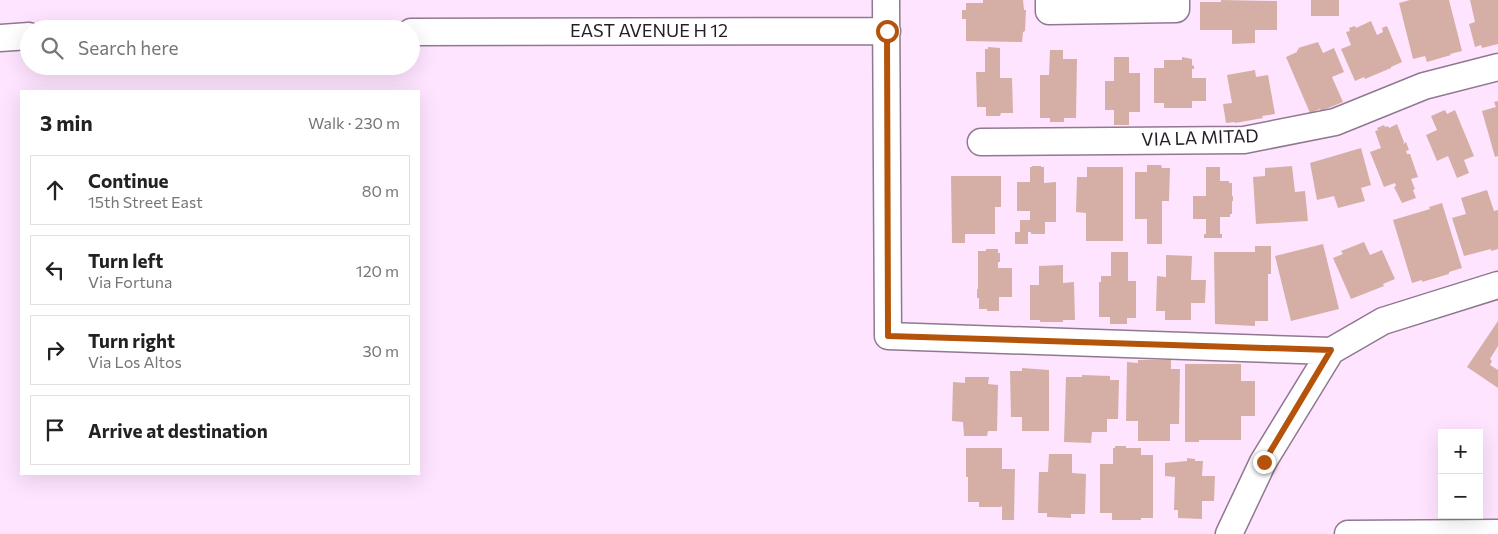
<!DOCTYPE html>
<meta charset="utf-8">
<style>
:root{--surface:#fff;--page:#f6f6f6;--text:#222;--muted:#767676;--line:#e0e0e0}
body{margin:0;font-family:Commissioner,sans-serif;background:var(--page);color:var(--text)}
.controls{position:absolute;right:15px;bottom:15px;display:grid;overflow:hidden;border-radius:0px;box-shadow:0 5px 20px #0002}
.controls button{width:45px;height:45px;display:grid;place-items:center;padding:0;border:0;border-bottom:1px solid var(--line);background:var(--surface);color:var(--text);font:25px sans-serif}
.stop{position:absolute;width:15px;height:15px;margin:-11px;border:4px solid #b45309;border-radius:50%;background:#fff}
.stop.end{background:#b45309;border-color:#fff;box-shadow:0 1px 5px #0008}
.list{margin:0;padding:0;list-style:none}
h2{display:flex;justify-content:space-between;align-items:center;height:65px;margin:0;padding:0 20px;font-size:21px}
h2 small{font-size:16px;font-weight:400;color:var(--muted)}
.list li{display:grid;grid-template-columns:32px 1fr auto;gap:15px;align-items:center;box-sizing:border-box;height:70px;margin:0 10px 10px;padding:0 10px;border:1px solid var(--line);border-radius:0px}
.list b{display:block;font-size:19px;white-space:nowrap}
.list p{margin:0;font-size:16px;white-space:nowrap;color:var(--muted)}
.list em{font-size:16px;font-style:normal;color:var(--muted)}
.icon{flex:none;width:28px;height:28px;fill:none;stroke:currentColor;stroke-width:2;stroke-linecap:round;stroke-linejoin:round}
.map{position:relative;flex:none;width:1498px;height:534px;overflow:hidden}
.search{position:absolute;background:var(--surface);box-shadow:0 5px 20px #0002;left:20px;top:20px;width:400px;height:55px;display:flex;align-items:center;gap:12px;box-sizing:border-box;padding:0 18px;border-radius:28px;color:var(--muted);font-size:19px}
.panel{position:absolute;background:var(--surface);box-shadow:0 5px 20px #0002;left:20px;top:90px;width:400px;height:385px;border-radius:0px}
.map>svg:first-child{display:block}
.building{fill:#d5afa5}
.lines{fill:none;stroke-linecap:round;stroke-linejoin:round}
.street-casing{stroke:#907890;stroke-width:29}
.street{stroke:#fff;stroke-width:26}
.route{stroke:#b45309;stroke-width:6}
.labels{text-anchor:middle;stroke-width:4.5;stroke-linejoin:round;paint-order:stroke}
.street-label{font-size:18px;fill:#251c25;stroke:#fff}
</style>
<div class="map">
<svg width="1498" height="534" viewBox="0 0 1498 534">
<rect width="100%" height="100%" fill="#ffe4ff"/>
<!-- building -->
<path class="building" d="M983 0H1023L1024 10H1026L1025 31 1023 32 1022 42 966 41V19H962V10H966V3H983Z
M1221 0 1277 1V30H1255V43L1232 44V30H1200V2H1221Z
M1311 0H1339V16H1311Z
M1410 0H1449L1462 51 1450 54 1451 55 1427 62 1425 56 1413 59 1399 3Z
M1470 0H1498V44L1482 48 1481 45 1475 47 1469 24 1475 22Z
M1371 21 1377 35 1383 32 1382 28 1387 26 1402 62 1391 67V68L1365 79 1364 77 1355 81 1341 49 1351 45 1346 32 1350 31 1349 28 1355 26 1356 28Z
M1318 42 1323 53 1334 48 1344 72 1332 77 1343 102 1321 111 1320 109 1310 113 1286 57 1297 52V50H1299L1298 48Z
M988 47 1000 48V78H1012L1013 113H1001L1000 116H986V107H977L976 72H985V49H988Z
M1050 50H1063V59H1077L1076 118H1064V122H1050V118H1040V75H1049Z
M1114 57H1129V73H1140V112H1129V125H1114V110H1105V81H1114Z
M1182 57 1192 59V65L1194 66V69H1192V78H1206V101H1192V108H1164V103H1154V68H1164V60H1182Z
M1255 70 1256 77 1268 75 1275 114 1262 116 1263 118 1235 123V122L1226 123 1223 104 1232 103 1227 75Z
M1498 101V156L1495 157 1482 111 1496 107 1494 102Z
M1445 110 1447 114 1455 110 1474 156 1464 160 1469 173 1457 178 1448 156 1437 161 1426 135 1437 130 1431 116Z
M1397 124 1404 142 1403 144 1406 142 1409 150 1406 151 1407 154H1410L1418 177 1411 179 1415 189 1413 190 1416 198 1402 203 1394 187 1396 186 1395 183 1384 187 1370 152 1381 148 1375 131 1378 130 1377 128 1384 125 1385 127 1388 126 1389 128Z
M1361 148 1371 185 1361 188 1365 201 1338 208 1334 196 1317 200 1310 163Z
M1147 165H1161L1162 168H1170L1169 201H1162V244H1147V219H1135V172H1147Z
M1032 166H1041V167H1044V183L1056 182V222H1045V234H1031V232H1028V244H1015V232H1020V220H1030V211H1017V182H1030V167H1032Z
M1292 166 1295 192 1305 191 1308 221 1256 224 1253 177 1265 176V168Z
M1087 167H1123V241H1086V213L1076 212 1077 177H1087Z
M1206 167H1220V181H1229V183H1232V196H1233V201H1232V214H1230V217H1220V234H1222V238H1204V234H1206V219H1193V196H1206Z
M951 176H1001V207H995V234H965V243H952Z
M1487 190 1494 211 1498 210V249L1491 251V249L1464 256 1452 218 1466 214 1461 198Z
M1442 203 1462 268 1449 272V274L1422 282V280L1412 283 1393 220 1430 209 1429 207Z
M1364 242 1370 255 1382 250 1395 279 1383 284 1384 286 1351 299 1333 258 1343 254 1341 251Z
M1323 244 1339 309 1291 321 1275 256Z
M1255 246H1271V274H1268V321H1255V326L1215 324 1214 252H1255Z
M986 249H998V253H1000V262H998V268H1012V297H999V311H987V309H979V298H977V289H978V251H986Z
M1111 252H1128V281H1136V318H1127V324H1110V317H1099V282H1101V276H1111Z
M1166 255 1192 256 1191 280H1206L1205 303H1191V320H1165V311H1156L1157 276 1166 277Z
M1063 265V283L1074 282 1075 320H1063V322H1040V320H1030V285H1039V266Z
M1498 321V346L1490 359 1492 361 1490 365 1498 370V388L1467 367Z
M1138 360H1171V369H1180L1179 424H1170V441H1138V421H1126L1127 362 1138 363Z
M1185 364H1241V381H1255V416H1241V440H1199V442H1185Z
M1022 368 1049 370V431H1022V417H1011L1010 371H1022Z
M1082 375 1110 376V380H1119L1118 419H1107V432H1092L1091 443 1064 442 1066 377H1082Z
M965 377H989L988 384 998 385 997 431H988L987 436H964L963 422 952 421 953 382 965 383Z
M1115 446H1126V448H1141V455H1153V518H1141V520H1112V513H1100V464H1113V448H1115Z
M966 448H1002V469H1015L1014 520H1002V505L1001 507H979V502H968V477H966Z
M1049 454H1072V473L1086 474 1085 514H1071V518L1047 517V513H1038L1039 472H1048Z
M1187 458 1195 459V461H1203L1202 476H1215L1214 501H1202V519L1178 518V510H1174L1175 477 1165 476V463L1187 461Z"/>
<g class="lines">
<!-- street casing -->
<g class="street-casing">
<path id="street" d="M886 0 888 336 1331 351 1383 321 1498 285
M1049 0V11L1176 9V0
M411 32 887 31
M0 38 29 36
M981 142 1244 140 1335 122 1424 86 1498 67
M1229 534 1263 462 1331 351
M1348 534 1498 533"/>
</g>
<!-- street -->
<use href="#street" class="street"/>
</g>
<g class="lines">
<!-- route -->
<path class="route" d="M887 31 888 336 1331 350 1264 462"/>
</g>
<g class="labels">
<!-- street labels -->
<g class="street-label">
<text x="649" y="37">EAST AVENUE H 12</text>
<text transform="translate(1200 138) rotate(-2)" y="6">VIA LA MITAD</text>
</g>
</g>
</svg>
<div class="controls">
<button>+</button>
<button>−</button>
</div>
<div class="stop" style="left:887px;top:31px"></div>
<div class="stop end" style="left:1264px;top:462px"></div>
<div class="search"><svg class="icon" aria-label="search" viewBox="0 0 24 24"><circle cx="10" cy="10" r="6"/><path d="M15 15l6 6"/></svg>Search here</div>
<section class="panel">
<h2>3 min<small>Walk · 230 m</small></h2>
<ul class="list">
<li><svg class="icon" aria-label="ahead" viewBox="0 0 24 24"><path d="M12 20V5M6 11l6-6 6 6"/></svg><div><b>Continue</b><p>15th Street East</p></div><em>80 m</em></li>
<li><svg class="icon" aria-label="left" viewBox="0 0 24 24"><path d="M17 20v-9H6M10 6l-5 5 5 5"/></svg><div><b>Turn left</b><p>Via Fortuna</p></div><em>120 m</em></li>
<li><svg class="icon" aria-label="right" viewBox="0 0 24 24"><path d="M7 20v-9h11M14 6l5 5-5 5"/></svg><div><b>Turn right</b><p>Via Los Altos</p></div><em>30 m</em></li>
<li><svg class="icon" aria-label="arrive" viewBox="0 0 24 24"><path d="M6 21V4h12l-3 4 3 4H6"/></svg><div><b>Arrive at destination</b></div></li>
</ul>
</section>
</div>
